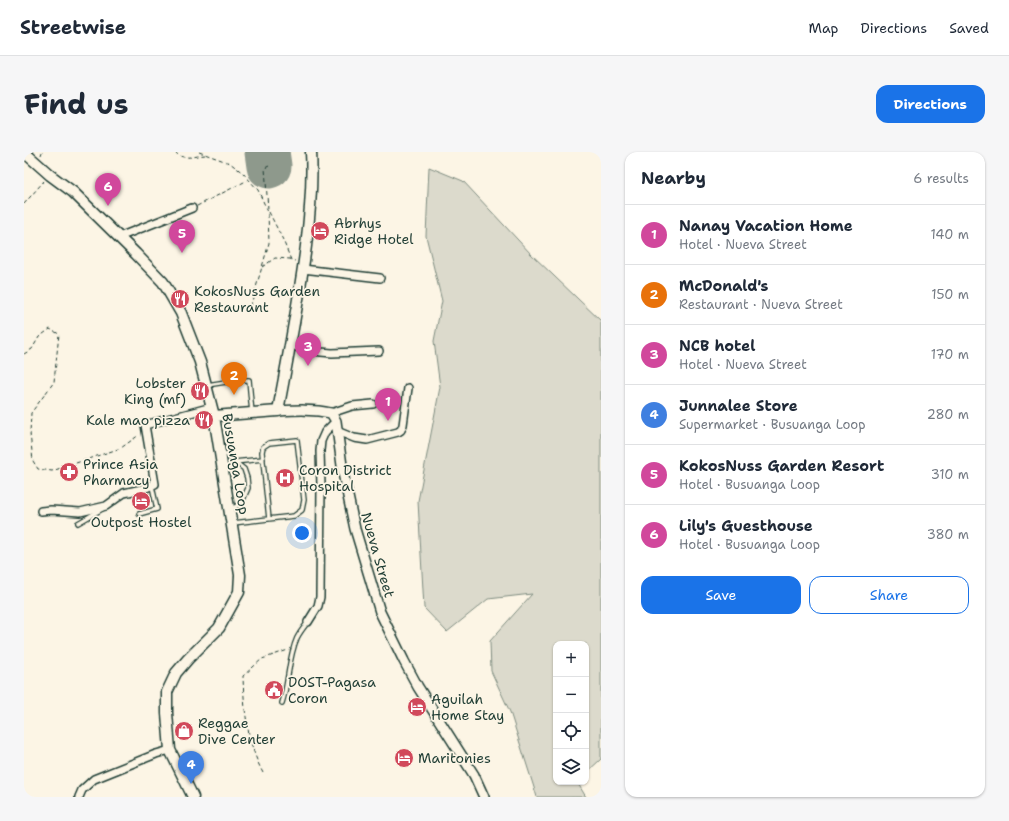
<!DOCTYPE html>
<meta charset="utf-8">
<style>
:root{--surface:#fff;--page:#f6f6f7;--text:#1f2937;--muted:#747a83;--line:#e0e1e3;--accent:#1a73e8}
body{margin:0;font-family:"Shantell Sans",sans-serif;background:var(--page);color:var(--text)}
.controls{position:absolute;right:12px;bottom:12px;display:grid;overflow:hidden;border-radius:8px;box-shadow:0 1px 3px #0004}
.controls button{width:36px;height:36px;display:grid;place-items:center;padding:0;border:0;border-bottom:1px solid var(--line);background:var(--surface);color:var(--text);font:20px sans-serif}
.you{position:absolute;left:278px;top:381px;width:14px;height:14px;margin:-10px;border:3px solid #fff;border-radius:50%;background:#1a73e8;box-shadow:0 0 0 6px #1a73e833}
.badge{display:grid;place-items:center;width:26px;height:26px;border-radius:50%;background:var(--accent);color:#fff;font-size:13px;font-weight:700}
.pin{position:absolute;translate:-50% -33px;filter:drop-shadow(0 1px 2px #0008)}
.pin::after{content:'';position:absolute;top:21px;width:14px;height:12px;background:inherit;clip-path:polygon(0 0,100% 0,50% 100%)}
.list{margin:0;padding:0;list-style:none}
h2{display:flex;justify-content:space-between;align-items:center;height:52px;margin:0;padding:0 16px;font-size:17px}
h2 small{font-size:13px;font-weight:400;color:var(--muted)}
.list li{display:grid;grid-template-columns:26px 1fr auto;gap:12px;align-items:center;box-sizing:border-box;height:60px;padding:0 16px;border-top:1px solid var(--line)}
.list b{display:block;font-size:15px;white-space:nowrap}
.list p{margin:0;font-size:13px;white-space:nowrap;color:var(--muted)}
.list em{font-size:13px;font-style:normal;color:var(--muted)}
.actions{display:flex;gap:8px;padding:12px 16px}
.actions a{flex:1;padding:9px 0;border:1px solid var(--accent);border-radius:12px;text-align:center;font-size:14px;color:var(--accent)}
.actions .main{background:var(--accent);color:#fff}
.icon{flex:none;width:22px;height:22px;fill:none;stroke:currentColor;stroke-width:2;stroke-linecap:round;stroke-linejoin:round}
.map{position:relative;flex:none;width:577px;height:645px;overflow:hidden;border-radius:12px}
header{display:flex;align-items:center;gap:24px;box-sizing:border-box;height:56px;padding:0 20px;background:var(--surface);border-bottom:1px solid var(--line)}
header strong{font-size:19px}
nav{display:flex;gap:22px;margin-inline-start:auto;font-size:14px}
.intro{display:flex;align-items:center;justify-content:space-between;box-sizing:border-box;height:96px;padding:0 24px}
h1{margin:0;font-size:28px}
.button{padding:10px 18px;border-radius:12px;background:var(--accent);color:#fff;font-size:14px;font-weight:700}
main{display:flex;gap:24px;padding:0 24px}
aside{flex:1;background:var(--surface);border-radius:12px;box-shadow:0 1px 3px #0004}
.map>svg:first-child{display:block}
.green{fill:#dcdacc;stroke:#7e8c80}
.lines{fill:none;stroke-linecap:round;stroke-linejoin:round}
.runway{stroke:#8e998c;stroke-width:45}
.service-casing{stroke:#1f3d34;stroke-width:6}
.minor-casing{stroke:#1f3d34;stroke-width:10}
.tertiary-casing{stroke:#1f3d34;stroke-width:12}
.secondary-casing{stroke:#1f3d34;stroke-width:13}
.path{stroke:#1f3d34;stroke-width:1;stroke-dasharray:4 3;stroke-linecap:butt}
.service{stroke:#fcf5e5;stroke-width:3.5}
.minor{stroke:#fcf5e5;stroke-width:7}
.tertiary{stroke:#fcf5e5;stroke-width:9}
.secondary{stroke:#fcf5e5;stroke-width:10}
.labels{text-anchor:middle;stroke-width:3.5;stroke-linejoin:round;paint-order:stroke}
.poi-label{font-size:14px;fill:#1f3d34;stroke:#fcf5e5;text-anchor:start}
.street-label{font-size:14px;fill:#1f3d34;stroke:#fcf5e5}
</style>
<header>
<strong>Streetwise</strong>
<nav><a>Map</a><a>Directions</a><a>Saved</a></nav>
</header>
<div class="intro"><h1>Find us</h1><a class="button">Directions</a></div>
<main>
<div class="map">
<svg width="577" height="645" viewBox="0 0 577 645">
<rect width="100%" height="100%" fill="#fcf5e5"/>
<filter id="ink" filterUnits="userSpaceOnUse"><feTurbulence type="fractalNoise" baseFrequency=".025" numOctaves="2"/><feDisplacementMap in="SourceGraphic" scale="8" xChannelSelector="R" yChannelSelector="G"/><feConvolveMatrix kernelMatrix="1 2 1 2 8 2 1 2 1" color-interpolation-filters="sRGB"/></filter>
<g filter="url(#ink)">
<!-- green -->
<path class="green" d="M405 15 439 29 507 102 577 169V607L562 621V492H532V630H553L562 645H513L486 560 467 519 466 489 508 442 464 447 423 480 400 456 394 349 416 235 410 189 418 149 402 84Z"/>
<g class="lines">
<!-- runway -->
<path class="runway" d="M243 0 245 14"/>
<!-- service casing -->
<g class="service-casing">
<path id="service" d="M221 228H225L228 261
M183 233 202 230
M198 299 220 317 223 326 224 336 218 350 207 358
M210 310 239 307
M115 362 133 357 128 334
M54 371 80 356
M209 371 270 364 278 358 280 348 273 288 245 291 239 295 238 300 245 367
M258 551C265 530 264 506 273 486 276 480 280 475 284 470"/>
</g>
<!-- minor casing -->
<g class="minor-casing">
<path id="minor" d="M95 85 168 56
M279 117 356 126
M266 193 297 200 308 201 355 199
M307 261 328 254 349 252
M313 279 330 286 343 288 374 280 377 278 379 273 384 236
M17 359 27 358 56 360 82 354 100 341 122 336 131 332 121 273 188 255
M284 470 294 454 296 445 297 334 296 299 297 289 301 280 312 269
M55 645 58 638 70 627 132 602 146 598"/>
</g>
<!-- tertiary casing -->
<g class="tertiary-casing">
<path id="tertiary" d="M254 259C272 258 289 257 307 261L312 269 319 321 331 377 356 460 380 509 394 535 450 623 460 645"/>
</g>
<!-- secondary casing -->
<g class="secondary-casing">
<path id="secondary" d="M0 0 26 23 49 40 112 102 139 130 157 161 176 210 190 264 216 423 215 440 195 476 164 507 152 521 143 540V561L146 598 169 645
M190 264 254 259C264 204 275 149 282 94 286 62 289 32 287 0"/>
</g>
<!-- path -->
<path class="path" d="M151 0C158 9 171 4 181 3
M175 0 206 11 219 21 234 38 244 60 245 91 226 156
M17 3 18 0
M0 52 20 29
M173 54 224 28
M244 57 241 16 245 14
M245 60 259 88 267 108 271 109
M238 115 251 106 266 107
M0 202 8 197 15 185 26 177 35 182 30 230 7 261 6 281 9 309 14 317 28 319 97 296 115 283
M239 621C223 591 220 557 219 524L238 507 264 498"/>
<!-- service -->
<use href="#service" class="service"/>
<!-- minor -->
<use href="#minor" class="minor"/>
<!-- tertiary -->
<use href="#tertiary" class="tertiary"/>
<!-- secondary -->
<use href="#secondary" class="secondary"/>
</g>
</g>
<!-- icons -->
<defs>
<g id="hotel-disc" transform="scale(1)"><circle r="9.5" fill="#d1495b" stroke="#fcf5e5"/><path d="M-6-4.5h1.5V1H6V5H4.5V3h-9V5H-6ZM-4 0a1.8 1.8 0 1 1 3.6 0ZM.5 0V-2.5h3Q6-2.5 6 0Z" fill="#fff"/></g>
<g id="restaurant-disc" transform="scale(1)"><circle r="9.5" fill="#d1495b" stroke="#fcf5e5"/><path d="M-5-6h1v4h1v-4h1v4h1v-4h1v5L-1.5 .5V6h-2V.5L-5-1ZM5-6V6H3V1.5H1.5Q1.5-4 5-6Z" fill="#fff"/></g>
<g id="pharmacy-disc" transform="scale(1)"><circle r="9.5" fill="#d1495b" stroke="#fcf5e5"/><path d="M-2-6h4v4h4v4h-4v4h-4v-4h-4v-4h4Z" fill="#fff"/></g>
<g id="hospital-disc" transform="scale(1)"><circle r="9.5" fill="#d1495b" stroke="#fcf5e5"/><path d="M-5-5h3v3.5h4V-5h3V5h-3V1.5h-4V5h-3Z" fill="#fff"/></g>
<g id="civic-disc" transform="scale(1)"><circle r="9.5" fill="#d1495b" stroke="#fcf5e5"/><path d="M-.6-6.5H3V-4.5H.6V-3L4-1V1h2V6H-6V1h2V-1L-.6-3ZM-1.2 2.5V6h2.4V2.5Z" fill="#fff"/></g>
<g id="shop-disc" transform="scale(1)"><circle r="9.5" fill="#d1495b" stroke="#fcf5e5"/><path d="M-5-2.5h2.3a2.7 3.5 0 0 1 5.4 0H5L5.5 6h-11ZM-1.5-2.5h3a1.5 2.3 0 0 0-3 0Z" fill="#fff"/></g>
</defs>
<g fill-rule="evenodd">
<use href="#hotel-disc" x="296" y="79"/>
<use href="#restaurant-disc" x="156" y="147"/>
<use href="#restaurant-disc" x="176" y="239"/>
<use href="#restaurant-disc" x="180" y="268"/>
<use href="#pharmacy-disc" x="45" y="320"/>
<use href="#hospital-disc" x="261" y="326"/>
<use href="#hotel-disc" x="117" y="349"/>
<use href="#civic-disc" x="250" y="538"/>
<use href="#hotel-disc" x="393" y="555"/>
<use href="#shop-disc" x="160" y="579"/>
<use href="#hotel-disc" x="380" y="606"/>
</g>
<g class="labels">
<!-- poi labels -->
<g class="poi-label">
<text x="310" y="76">Abrhys<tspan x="310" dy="16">Ridge Hotel</tspan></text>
<text x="170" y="144">KokosNuss Garden<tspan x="170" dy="16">Restaurant</tspan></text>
<text x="162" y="236" text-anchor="end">Lobster<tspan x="162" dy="16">King (mf)</tspan></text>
<text x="166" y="273" text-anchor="end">Kale mao pizza</text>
<text x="59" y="317">Prince Asia<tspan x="59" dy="16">Pharmacy</tspan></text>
<text x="275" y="323">Coron District<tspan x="275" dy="16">Hospital</tspan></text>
<text x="117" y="375" text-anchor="middle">Outpost Hostel</text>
<text x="264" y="535">DOST-Pagasa<tspan x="264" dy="16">Coron</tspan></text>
<text x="407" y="552">Aguilah<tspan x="407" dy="16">Home Stay</tspan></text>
<text x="174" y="576">Reggae<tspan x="174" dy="16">Dive Center</tspan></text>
<text x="394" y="611">Maritonies</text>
</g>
<!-- street labels -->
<g class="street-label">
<text transform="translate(212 312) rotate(80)" y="5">Busuanga Loop</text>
<text transform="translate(354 403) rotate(74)" y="5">Nueva Street</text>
</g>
</g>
</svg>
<div class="controls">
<button>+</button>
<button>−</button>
<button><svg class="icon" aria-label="locate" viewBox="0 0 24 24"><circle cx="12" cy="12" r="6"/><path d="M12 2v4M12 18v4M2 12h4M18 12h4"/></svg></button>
<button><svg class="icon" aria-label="layers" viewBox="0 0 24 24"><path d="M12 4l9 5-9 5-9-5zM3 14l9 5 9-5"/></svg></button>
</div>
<div class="you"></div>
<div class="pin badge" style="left:364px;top:269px;background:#d1479c">1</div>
<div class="pin badge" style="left:210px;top:243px;background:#e8710a">2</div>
<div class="pin badge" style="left:284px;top:214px;background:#d1479c">3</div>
<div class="pin badge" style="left:167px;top:632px;background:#3f7fe0">4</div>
<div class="pin badge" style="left:158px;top:101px;background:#d1479c">5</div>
<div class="pin badge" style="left:84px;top:54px;background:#d1479c">6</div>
</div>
<aside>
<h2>Nearby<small>6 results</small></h2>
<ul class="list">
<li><span class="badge" style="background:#d1479c">1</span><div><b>Nanay Vacation Home</b><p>Hotel · Nueva Street</p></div><em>140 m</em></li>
<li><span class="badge" style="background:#e8710a">2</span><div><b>McDonald's</b><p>Restaurant · Nueva Street</p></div><em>150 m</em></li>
<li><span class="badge" style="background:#d1479c">3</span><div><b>NCB hotel</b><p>Hotel · Nueva Street</p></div><em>170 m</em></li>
<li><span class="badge" style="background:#3f7fe0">4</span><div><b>Junnalee Store</b><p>Supermarket · Busuanga Loop</p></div><em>280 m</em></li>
<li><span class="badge" style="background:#d1479c">5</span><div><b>KokosNuss Garden Resort</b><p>Hotel · Busuanga Loop</p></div><em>310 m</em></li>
<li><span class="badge" style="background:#d1479c">6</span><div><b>Lily's Guesthouse</b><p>Hotel · Busuanga Loop</p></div><em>380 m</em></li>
</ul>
<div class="actions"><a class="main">Save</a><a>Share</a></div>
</aside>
</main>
